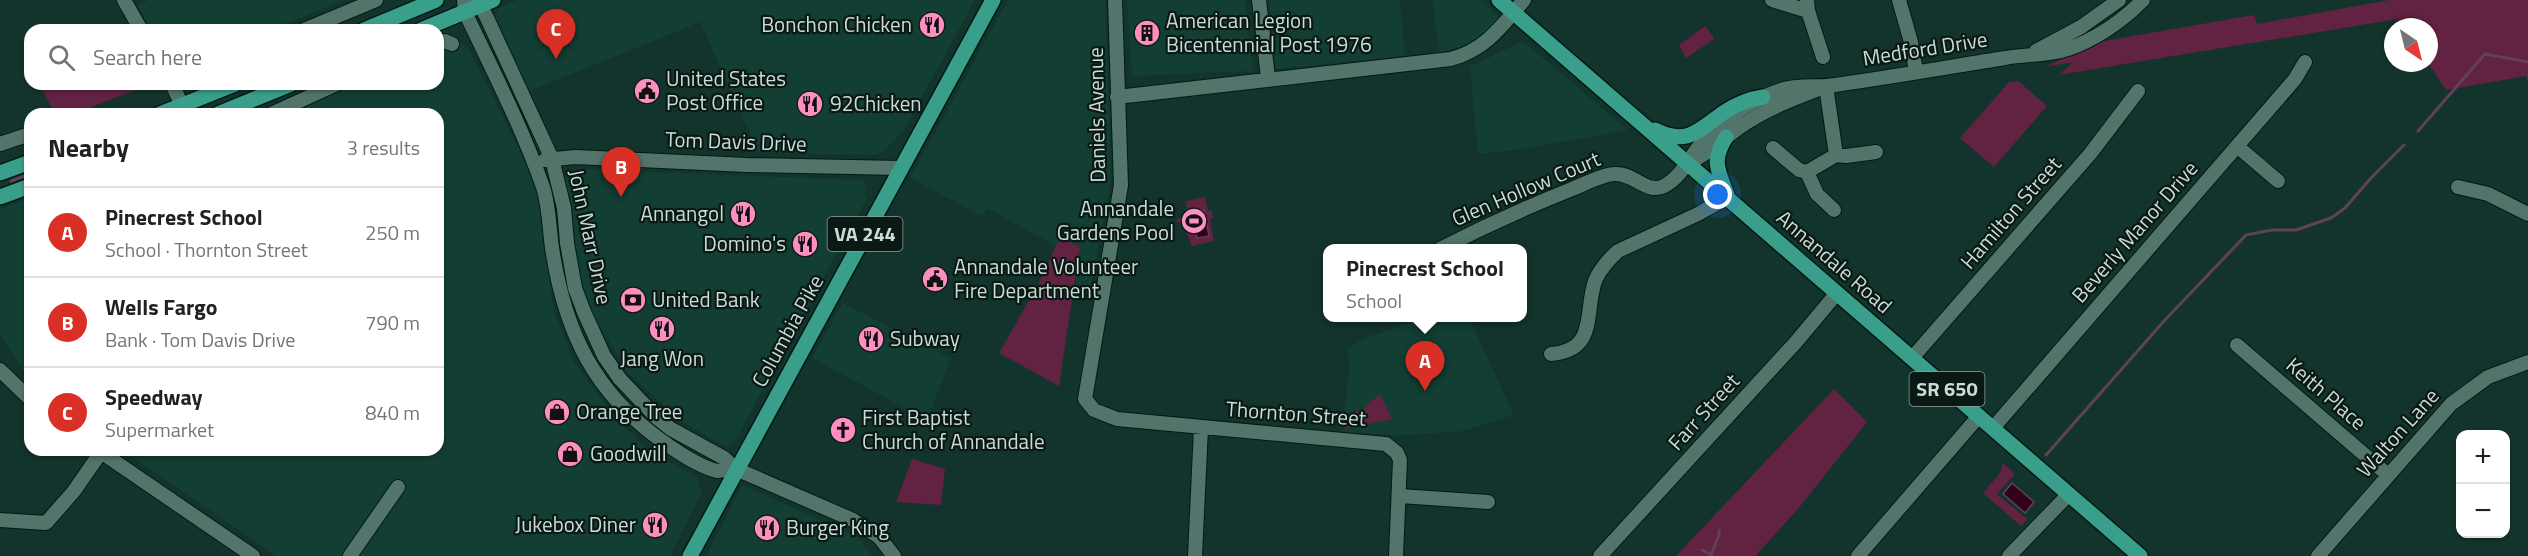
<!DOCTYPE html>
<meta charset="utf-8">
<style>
:root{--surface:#fff;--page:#f6f6f6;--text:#202124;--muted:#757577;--line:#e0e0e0;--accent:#d93025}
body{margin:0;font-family:"Titillium Web",sans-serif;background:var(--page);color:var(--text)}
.controls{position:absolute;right:18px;bottom:18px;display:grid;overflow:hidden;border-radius:12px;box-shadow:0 2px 4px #0004}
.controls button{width:54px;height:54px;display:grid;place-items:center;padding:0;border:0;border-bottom:2px solid var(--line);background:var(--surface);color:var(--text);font:30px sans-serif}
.compass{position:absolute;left:2384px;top:18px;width:54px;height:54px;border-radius:50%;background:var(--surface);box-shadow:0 2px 4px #0004;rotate:145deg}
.you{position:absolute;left:1718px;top:195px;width:21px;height:21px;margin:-15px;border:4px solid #fff;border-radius:50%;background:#1a73e8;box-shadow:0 0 0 9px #1a73e833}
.badge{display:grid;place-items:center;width:39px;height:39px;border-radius:50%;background:var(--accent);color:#fff;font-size:20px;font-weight:700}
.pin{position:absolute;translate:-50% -50px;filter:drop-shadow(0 2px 3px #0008)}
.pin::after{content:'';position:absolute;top:32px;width:21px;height:18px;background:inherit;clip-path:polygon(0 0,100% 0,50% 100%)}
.popup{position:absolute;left:1323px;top:244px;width:204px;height:78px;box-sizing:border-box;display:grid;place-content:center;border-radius:12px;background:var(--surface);filter:drop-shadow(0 2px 4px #0005);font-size:20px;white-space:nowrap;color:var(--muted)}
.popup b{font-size:22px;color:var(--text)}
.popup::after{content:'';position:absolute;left:50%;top:100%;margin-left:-12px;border:12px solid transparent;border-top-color:var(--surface)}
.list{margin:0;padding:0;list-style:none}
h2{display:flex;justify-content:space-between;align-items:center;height:78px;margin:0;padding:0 24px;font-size:26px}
h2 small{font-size:20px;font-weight:400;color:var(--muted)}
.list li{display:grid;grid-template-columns:39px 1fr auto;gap:18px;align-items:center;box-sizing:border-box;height:90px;padding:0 24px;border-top:2px solid var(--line)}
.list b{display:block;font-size:22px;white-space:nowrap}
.list p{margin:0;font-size:20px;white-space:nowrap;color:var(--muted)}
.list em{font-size:20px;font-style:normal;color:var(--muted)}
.icon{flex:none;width:33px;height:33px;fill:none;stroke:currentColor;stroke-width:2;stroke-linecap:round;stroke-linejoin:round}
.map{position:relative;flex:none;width:2528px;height:556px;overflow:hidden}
.search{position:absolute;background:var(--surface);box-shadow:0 2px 4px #0004;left:24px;top:24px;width:420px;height:66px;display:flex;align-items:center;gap:15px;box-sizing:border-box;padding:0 21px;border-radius:18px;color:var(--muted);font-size:22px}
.panel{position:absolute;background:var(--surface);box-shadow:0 2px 4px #0004;left:24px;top:108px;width:420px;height:348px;border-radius:18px}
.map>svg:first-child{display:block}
.built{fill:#123e34}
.green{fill:#622241}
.water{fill:#33001c;stroke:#604254;stroke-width:1.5}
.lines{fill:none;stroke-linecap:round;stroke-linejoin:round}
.stream{stroke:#604254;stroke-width:3}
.minor-casing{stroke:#001b14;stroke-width:16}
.major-casing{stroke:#001b14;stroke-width:18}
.minor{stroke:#52746b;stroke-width:14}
.major{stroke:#399f8a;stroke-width:15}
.labels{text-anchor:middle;stroke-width:4.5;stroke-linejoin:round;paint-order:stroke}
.shield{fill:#0b1915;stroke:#91a29c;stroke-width:1.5}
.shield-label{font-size:20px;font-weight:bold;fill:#cadcd6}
.poi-label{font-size:21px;fill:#cadcd6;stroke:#0b1915;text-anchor:start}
.street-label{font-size:21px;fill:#cadcd6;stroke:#0b1915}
</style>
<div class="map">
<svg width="2528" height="556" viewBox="0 0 2528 556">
<rect width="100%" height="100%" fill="#13342c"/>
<!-- built -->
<path class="built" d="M148 0H344L271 30H151L138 6Z
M518 0H975L904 130 885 150 875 155 759 153 700 22 527 92 495 19 497 9Z
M1008 0H1105L1111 182 1088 302 1054 245 987 208 982 216 910 178Z
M1127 0H1245L1253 71 1132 76Z
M1269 0H1400L1405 56 1275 69Z
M1433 0H1481L1500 18 1479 42 1439 53Z
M1523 41 1628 130 1524 149 1478 154 1470 67Z
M460 42 469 50 539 189 553 309 574 362 615 418 651 452 697 477 702 492 670 556H276L123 450H438V114H263L322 89 324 94 350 84H438V51Z
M575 169 862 180 867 186 864 195 867 198 735 441 727 447 661 410 663 405 629 374 593 315 574 269 564 182 568 174Z
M30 198V376L23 370 0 335V209Z
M843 303 951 358 927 420 812 358Z
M1422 318H1469L1514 415 1464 431 1407 435 1343 433 1349 367 1348 349 1361 340Z
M742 485 857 536 872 556H706Z"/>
<!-- green -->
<path class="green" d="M2389 0H2528V82L2526 76 2446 90 2428 63 2429 27H2403L2397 19 2059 75 2074 62 2045 67 2098 42 2254 15 2257 24Z
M1705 26 1714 37 1713 40 1686 58 1679 45Z
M2018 81 2047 106 1994 167 1960 138 2009 82Z
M39 84H151L73 114H55Z
M1205 197 1208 211H1212L1213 218 1210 219 1214 241 1192 246 1182 222 1178 223 1177 219 1188 215 1186 202 1177 203Z
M1060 237 1080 247 1059 386 999 353 1040 281Z
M1834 389 1867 422 1798 509 1758 553 1755 556H1676Z
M1380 395 1392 419 1345 429 1347 415 1366 408 1368 403Z
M912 459 945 469 941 505 896 502Z
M2003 463 2015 474 1997 494 2027 519 2021 526 1983 493 2000 473Z"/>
<!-- water -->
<path class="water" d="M1204 210 1209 236 1197 238 1192 213Z
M2012 483 2034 502 2025 513 2003 494Z"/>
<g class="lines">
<!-- stream -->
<path class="stream" d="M2418 131 2485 54 2528 62
M11 181 30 174
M2046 455 2164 321 2246 235 2272 230H2296L2331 218 2345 208 2371 178 2404 145
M1702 550 1711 555 1719 535V530"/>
<!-- minor casing -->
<g class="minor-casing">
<path id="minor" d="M124 0 141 30
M464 0 465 12C492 69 522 127 543 187 550 209 549 232 553 254 566 334 595 393 662 441 676 451 701 468 718 471 724 471 731 469 736 469
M475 0 480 5 487 18 552 159 564 208 567 243 575 288 584 312 604 356 620 379 657 418 671 429 724 458 736 469 853 520 879 537 894 556
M1115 0 1121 185 1085 399 1094 410 1117 419 1386 444 1397 453 1400 460 1396 556
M1259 0 1268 78
M1772 0 1808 11
M1807 0 1808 11 1823 57
M1899 0 1911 42 1916 72
M304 30 376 0
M438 43 445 41 452 44
M2036 51 2081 27 2119 0
M172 84 186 114
M1826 86 1836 155
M1117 97 1451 59C1485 50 1502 26 1524 0
M271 114 337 84
M0 144 30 134
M2237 146 2278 181
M1773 148 1799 170 1807 172 1836 155 1846 156 1876 152
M545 160 575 157 747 165 901 168
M1687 163C1710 154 1725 136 1746 123 1769 108 1793 99 1819 89
M1807 172 1817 194 1834 210
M2458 187 2488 194 2528 214
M1440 249C1483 227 1527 207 1572 189 1585 184 1601 175 1614 174 1633 172 1647 195 1664 186 1680 178 1689 159 1700 145 1720 121 1751 100 1781 90 1799 84 1817 88 1835 85 1892 77 1949 67 2005 58 2025 54 2049 56 2068 49 2096 39 2122 21 2143 0
M2237 345 2388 475
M1551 354C1598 350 1584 313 1595 281 1600 269 1608 260 1618 251L1698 214 1728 197
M1912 358 2090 154 2138 91
M0 370 30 399
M1993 428 2295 79 2305 62
M98 450 253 556
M1400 496 1488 502
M0 520 46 523 74 491 101 452
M350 556 398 487
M1195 556 1201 428
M1600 556 1796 342 1837 293
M1858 556 1979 416
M2009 556 2069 494
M2318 556 2451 404 2488 377 2528 362"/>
</g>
<!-- major casing -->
<g class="major-casing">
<path id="major" d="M1499 0 2140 556
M364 30 436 0
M421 30 493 0
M160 114 235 84
M218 114 291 84
M1655 130C1687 146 1698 131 1723 113 1735 105 1749 99 1763 97
M1726 137C1711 161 1718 170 1727 195
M0 173 30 162
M0 197 30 186
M690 556 993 0"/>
</g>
<!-- minor -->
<use href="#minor" class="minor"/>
<!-- major -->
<use href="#major" class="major"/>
</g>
<!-- icons -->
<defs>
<g id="restaurant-disc" transform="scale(1.35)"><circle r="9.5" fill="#fd8ec0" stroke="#0b1915"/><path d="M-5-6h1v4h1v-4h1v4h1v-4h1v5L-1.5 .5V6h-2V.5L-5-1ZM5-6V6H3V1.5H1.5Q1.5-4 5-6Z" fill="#111"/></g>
<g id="building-disc" transform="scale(1.35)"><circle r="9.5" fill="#fd8ec0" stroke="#0b1915"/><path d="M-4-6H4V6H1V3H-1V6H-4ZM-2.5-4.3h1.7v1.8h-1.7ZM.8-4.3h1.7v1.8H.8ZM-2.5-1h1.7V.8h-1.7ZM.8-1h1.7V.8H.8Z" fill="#111"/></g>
<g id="civic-disc" transform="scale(1.35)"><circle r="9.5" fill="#fd8ec0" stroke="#0b1915"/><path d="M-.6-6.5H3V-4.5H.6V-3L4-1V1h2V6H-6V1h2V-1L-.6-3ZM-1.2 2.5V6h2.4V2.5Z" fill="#111"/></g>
<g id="stadium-disc" transform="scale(1.35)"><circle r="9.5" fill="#fd8ec0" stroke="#0b1915"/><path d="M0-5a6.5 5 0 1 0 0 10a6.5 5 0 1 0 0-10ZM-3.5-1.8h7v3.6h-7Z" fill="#111"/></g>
<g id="bank-disc" transform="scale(1.35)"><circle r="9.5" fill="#fd8ec0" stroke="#0b1915"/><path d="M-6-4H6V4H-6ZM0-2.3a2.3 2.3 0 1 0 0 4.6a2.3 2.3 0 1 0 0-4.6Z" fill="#111"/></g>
<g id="shop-disc" transform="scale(1.35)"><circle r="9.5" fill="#fd8ec0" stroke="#0b1915"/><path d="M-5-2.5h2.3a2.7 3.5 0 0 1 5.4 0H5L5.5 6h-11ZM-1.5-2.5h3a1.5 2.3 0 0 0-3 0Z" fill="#111"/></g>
<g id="church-disc" transform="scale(1.35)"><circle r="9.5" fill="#fd8ec0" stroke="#0b1915"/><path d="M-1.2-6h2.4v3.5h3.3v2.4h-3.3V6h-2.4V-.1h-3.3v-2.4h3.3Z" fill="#111"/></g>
</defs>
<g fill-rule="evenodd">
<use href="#restaurant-disc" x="932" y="25"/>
<use href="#building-disc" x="1147" y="33"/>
<use href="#civic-disc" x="647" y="91"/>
<use href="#restaurant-disc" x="810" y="104"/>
<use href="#restaurant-disc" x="743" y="214"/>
<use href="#stadium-disc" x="1194" y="221"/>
<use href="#restaurant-disc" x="805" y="244"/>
<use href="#civic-disc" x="935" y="279"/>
<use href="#bank-disc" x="633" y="300"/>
<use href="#restaurant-disc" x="662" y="329"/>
<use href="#restaurant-disc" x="871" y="339"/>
<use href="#shop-disc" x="557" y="412"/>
<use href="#church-disc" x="843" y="430"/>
<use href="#shop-disc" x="570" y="454"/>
<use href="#restaurant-disc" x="655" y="525"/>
<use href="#restaurant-disc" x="767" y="528"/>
</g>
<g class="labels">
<!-- shield labels -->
<g class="shield">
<rect x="827.5" y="217" width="75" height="34" rx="4.5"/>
<rect x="1909.5" y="372" width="75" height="34" rx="4.5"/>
</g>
<g class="shield-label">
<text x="865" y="241">VA 244</text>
<text x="1947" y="396">SR 650</text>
</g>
<!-- poi labels -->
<g class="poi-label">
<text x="1166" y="28">American Legion<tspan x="1166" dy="24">Bicentennial Post 1976</tspan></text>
<text x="912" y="32" text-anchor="end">Bonchon Chicken</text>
<text x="666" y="86">United States<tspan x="666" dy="24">Post Office</tspan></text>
<text x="830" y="111">92Chicken</text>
<text x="1174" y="216" text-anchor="end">Annandale<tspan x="1174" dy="24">Gardens Pool</tspan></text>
<text x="724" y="221" text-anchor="end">Annangol</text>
<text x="786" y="251" text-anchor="end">Domino's</text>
<text x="954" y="274">Annandale Volunteer<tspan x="954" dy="24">Fire Department</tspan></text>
<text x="652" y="307">United Bank</text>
<text x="890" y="346">Subway</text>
<text x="662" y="366" text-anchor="middle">Jang Won</text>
<text x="576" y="419">Orange Tree</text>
<text x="862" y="425">First Baptist<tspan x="862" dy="24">Church of Annandale</tspan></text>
<text x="590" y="461">Goodwill</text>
<text x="636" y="532" text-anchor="end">Jukebox Diner</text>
<text x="786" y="535">Burger King</text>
</g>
<!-- street labels -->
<g class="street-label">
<text transform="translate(1925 49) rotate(-9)" y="7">Medford Drive</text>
<text transform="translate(1097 115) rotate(-91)" y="7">Daniels Avenue</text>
<text transform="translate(736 142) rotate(2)" y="7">Tom Davis Drive</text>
<text transform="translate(1526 189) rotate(-23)" y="7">Glen Hollow Court</text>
<text transform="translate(2011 213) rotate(-49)" y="7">Hamilton Street</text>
<text transform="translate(2135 232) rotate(-49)" y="7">Beverly Manor Drive</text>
<text transform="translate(590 237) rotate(78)" y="7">John Marr Drive</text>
<text transform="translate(1834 262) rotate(41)" y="7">Annandale Road</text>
<text transform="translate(788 331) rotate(-61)" y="7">Columbia Pike</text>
<text transform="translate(2326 394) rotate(41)" y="7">Keith Place</text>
<text transform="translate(1704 412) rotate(-48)" y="7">Farr Street</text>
<text transform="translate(1296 414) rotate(4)" y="7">Thornton Street</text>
<text transform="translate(2398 433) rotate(-48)" y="7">Walton Lane</text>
</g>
</g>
</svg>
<div class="controls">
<button>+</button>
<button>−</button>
</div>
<svg class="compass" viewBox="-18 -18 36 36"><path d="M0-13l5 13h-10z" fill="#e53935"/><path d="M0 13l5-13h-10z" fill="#757577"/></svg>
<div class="you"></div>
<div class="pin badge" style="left:1425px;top:391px">A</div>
<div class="popup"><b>Pinecrest School</b>School</div>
<div class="pin badge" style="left:621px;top:197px">B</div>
<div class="pin badge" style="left:556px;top:59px">C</div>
<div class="search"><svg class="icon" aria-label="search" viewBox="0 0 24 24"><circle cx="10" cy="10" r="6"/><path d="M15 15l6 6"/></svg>Search here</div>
<section class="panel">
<h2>Nearby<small>3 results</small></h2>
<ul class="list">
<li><span class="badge">A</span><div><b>Pinecrest School</b><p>School · Thornton Street</p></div><em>250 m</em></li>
<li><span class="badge">B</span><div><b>Wells Fargo</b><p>Bank · Tom Davis Drive</p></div><em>790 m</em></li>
<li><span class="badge">C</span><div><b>Speedway</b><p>Supermarket</p></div><em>840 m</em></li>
</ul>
</section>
</div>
